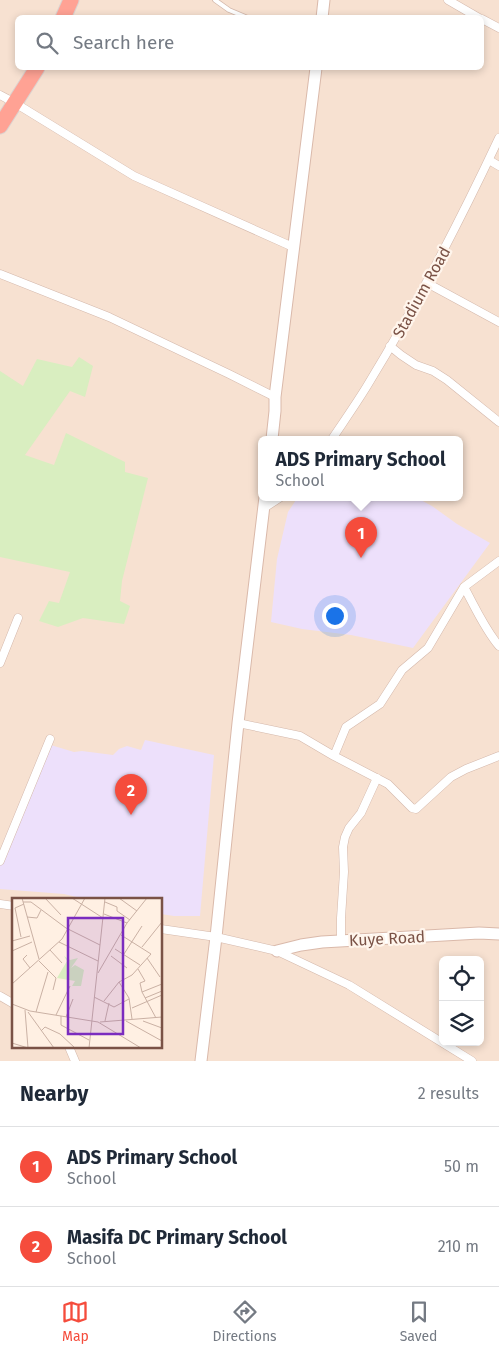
<!DOCTYPE html>
<style>
:root{--surface:#fff;--page:#f6f6f7;--text:#1f2937;--muted:#747a83;--line:#e0e1e3;--accent:#f54c3c}
body{margin:0;font-family:"Fira Sans",sans-serif;background:var(--page);color:var(--text)}
.controls{position:absolute;right:15px;bottom:15px;display:grid;overflow:hidden;border-radius:8px;box-shadow:0 2px 8px #0003}
.controls button{width:45px;height:45px;display:grid;place-items:center;padding:0;border:0;border-bottom:1px solid var(--line);background:var(--surface);color:var(--text);font:25px sans-serif}
.you{position:absolute;left:334px;top:615px;width:18px;height:18px;margin:-12px;border:4px solid #fff;border-radius:50%;background:#1a73e8;box-shadow:0 0 0 8px #1a73e833}
.badge{display:grid;place-items:center;width:32px;height:32px;border-radius:50%;background:var(--accent);color:#fff;font-size:16px;font-weight:700}
.pin{position:absolute;translate:-50% -41px;filter:drop-shadow(0 1px 2px #0008)}
.pin::after{content:'';position:absolute;top:26px;width:18px;height:15px;background:inherit;clip-path:polygon(0 0,100% 0,50% 100%)}
.popup{position:absolute;left:258px;top:436px;width:205px;height:65px;box-sizing:border-box;display:grid;place-content:center;border-radius:8px;background:var(--surface);filter:drop-shadow(0 1px 4px #0005);font-size:16px;white-space:nowrap;color:var(--muted)}
.popup b{font-size:19px;color:var(--text)}
.popup::after{content:'';position:absolute;left:50%;top:100%;margin-left:-10px;border:10px solid transparent;border-top-color:var(--surface)}
.list{margin:0;padding:0;list-style:none}
h2{display:flex;justify-content:space-between;align-items:center;height:65px;margin:0;padding:0 20px;font-size:21px}
h2 small{font-size:16px;font-weight:400;color:var(--muted)}
.list li{display:grid;grid-template-columns:32px 1fr auto;gap:15px;align-items:center;box-sizing:border-box;height:80px;padding:0 20px;border-top:1px solid var(--line)}
.list b{display:block;font-size:19px;white-space:nowrap}
.list p{margin:0;font-size:16px;white-space:nowrap;color:var(--muted)}
.list em{font-size:16px;font-style:normal;color:var(--muted)}
.icon{flex:none;width:28px;height:28px;fill:none;stroke:currentColor;stroke-width:2;stroke-linecap:round;stroke-linejoin:round}
.map{position:relative;flex:none;width:499px;height:1061px;overflow:hidden}
.search{position:absolute;background:var(--surface);box-shadow:0 2px 8px #0003;left:15px;right:15px;top:15px;height:55px;display:flex;align-items:center;gap:12px;box-sizing:border-box;padding:0 18px;border-radius:8px;color:var(--muted);font-size:19px}
.sheet{height:225px;background:var(--surface)}
nav{display:flex;justify-content:space-around;align-items:center;box-sizing:border-box;height:70px;border-top:1px solid var(--line);background:var(--surface);font-size:14px;color:var(--muted)}
nav a{display:grid;justify-items:center;gap:2px}
nav .on{color:var(--accent)}
.map>svg:first-child{display:block}
.residential{fill:#f7e1d1;fill-rule:evenodd}
.education{fill:#ede0fb}
.green{fill:#d9eec0}
.lines{fill:none;stroke-linecap:round;stroke-linejoin:round}
.lane-casing{stroke:#d4b8ab;stroke-width:5.5}
.street-casing{stroke:#d4b8ab;stroke-width:9}
.secondary-casing{stroke:#dab9aa;stroke-width:13}
.highway-casing{stroke:#dcd2cf;stroke-width:17}
.lane{stroke:#fff;stroke-width:4}
.street{stroke:#fff;stroke-width:8}
.secondary{stroke:#fff;stroke-width:11}
.highway{stroke:#ffa294;stroke-width:15}
.labels{text-anchor:middle;stroke-width:4.5;stroke-linejoin:round;paint-order:stroke}
.street-label{font-size:16px;fill:#7a5246;stroke:#fff5ec}
.inset-road{fill:none;stroke:#cab1a4;stroke-width:1}
.view{fill:#7b2cbf;fill-opacity:0.15;stroke:#7b2cbf;stroke-width:2.5}
.inset-edge{fill:none;stroke:#7a5246;stroke-width:2.5}
</style>
<div class="map">
<svg width="499" height="1061" viewBox="0 0 499 1061">
<rect width="100%" height="100%" fill="#fff0e3"/>
<!-- residential -->
<path class="residential" d="M0 0H499V1061H0ZM18 18H482V68H18ZM262 439H460V497H262ZM14 900H161V1047H14ZM443 960H480V1042H443Z"/>
<!-- education -->
<path class="education" d="M298 497H415L432 506 457 524 490 543 413 648 351 635 302 629 271 622 277 559 288 512Z
M145 740 214 755 200 916H174L161 914V900H89L64 894 0 889V850L44 743 74 752 82 751 113 755 119 749 127 746 141 750Z"/>
<!-- green -->
<path class="green" d="M79 357 93 366 85 397 70 391 25 455 54 465 66 433 125 462V472L148 478 122 581 120 601 130 606 124 624 83 618 58 627 39 621 49 601 59 603 70 572 0 557V371L23 386 37 359 72 367Z"/>
<g class="lines">
<!-- lane casing -->
<g class="lane-casing">
<path id="lane" d="M215 0 229 10 248 18"/>
</g>
<!-- street casing -->
<g class="street-casing">
<path id="street" d="M448 0 479 18
M482 19 499 28
M0 95 15 103 134 176 293 247
M489 160 499 166
M0 274 109 317 229 374 275 397
M427 283 499 322
M390 346 401 355 416 365 433 371 447 380 499 422
M332 439C344 421 356 404 367 386 416 306 459 223 499 138
M264 508 281 497
M464 587C475 607 484 628 499 646
M0 663 18 618
M238 723 300 736 334 756 388 784 412 808 416 809 451 777 466 769 499 756
M334 756 346 727 380 704 402 670 428 648 464 587 499 561
M0 861 50 739
M0 904 14 906
M161 929 216 937 277 951 349 985 472 1061
M341 941V918L344 872 343 847 345 837 349 828 361 813 377 778
M0 996 14 1004
M69 1047 75 1061"/>
</g>
<!-- secondary casing -->
<g class="secondary-casing">
<path id="secondary" d="M322 18 324 0
M272 439 275 411V397L316 68
M277 951 301 945 322 942 479 933 499 934
M201 1061 216 937 238 723 265 497"/>
</g>
<!-- highway casing -->
<g class="highway-casing">
<path id="highway" d="M63 18 71 0
M0 126 37 68"/>
</g>
<!-- lane -->
<use href="#lane" class="lane"/>
<!-- street -->
<use href="#street" class="street"/>
<!-- secondary -->
<use href="#secondary" class="secondary"/>
<!-- highway -->
<use href="#highway" class="highway"/>
</g>
<g class="labels">
<!-- street labels -->
<g class="street-label">
<text transform="translate(421 292) rotate(-61)" y="6">Stadium Road</text>
<text transform="translate(387 938) rotate(-3)" y="6">Kuye Road</text>
</g>
</g>
<!-- overview -->
<g transform="translate(12 898)">
<rect width="150" height="150" fill="#fff0e3"/>
<path d="M52 58 58 62 66 60 59 70 63 67 72 72 69 88H60L63 83 45 80 55 63Z" fill="#d9eec0"/>
<path class="inset-road" d="M10 0 27 61M33 0 49 17M60 0 91 20M107 0 125 13M11 4H19L54 30 88 47M93 4 105 9V13L118 22M92 16 115 25M15 19 25 20 29 12M9 39 3 10 12 6M0 43 18 38M47 44 86 63M130 49 150 24M103 51 128 67M38 52 50 65M0 53 20 44M112 56 130 28M15 57 11 61 18 70M99 58 115 70M135 60 148 79M27 63 44 80 41 92M126 71 133 83 128 85 130 94 144 120M86 75 115 25 135 0M107 84 117 100 120 121M0 86 50 41 73 0M130 94 150 86M82 99 102 109 117 101M133 100 150 93M92 103 107 84 120 77 139 56 109 37M0 106 18 113 86 124 129 150M120 110 150 97M16 114 42 150M24 114 36 74M44 117 58 88M49 118V127L77 142M54 119 61 101M93 123 97 105M114 123 150 143M131 123 150 130M88 124 150 119M29 133 33 129 48 136 63 150M0 145 16 150 13 112M77 150 93 0"/>
<path class="view" d="M56 20H111V136H56Z"/>
<rect width="150" height="150" class="inset-edge"/>
</g>
</svg>
<div class="controls">
<button><svg class="icon" aria-label="locate" viewBox="0 0 24 24"><circle cx="12" cy="12" r="6"/><path d="M12 2v4M12 18v4M2 12h4M18 12h4"/></svg></button>
<button><svg class="icon" aria-label="layers" viewBox="0 0 24 24"><path d="M12 4l9 5-9 5-9-5zM3 14l9 5 9-5"/></svg></button>
</div>
<div class="you"></div>
<div class="pin badge" style="left:361px;top:558px">1</div>
<div class="popup"><b>ADS Primary School</b>School</div>
<div class="pin badge" style="left:131px;top:815px">2</div>
<div class="search"><svg class="icon" aria-label="search" viewBox="0 0 24 24"><circle cx="10" cy="10" r="6"/><path d="M15 15l6 6"/></svg>Search here</div>
</div>
<section class="sheet">
<h2>Nearby<small>2 results</small></h2>
<ul class="list">
<li><span class="badge">1</span><div><b>ADS Primary School</b><p>School</p></div><em>50 m</em></li>
<li><span class="badge">2</span><div><b>Masifa DC Primary School</b><p>School</p></div><em>210 m</em></li>
</ul>
</section>
<nav>
<a class="on"><svg class="icon" aria-label="map" viewBox="0 0 24 24"><path d="M3 6l6-2 6 2 6-2v14l-6 2-6-2-6 2zM9 4v14M15 6v14"/></svg>Map</a>
<a><svg class="icon" aria-label="directions" viewBox="0 0 24 24"><path d="M12 3l9 9-9 9-9-9zM9 14v-3h6M13 9l2 2-2 2"/></svg>Directions</a>
<a><svg class="icon" aria-label="saved" viewBox="0 0 24 24"><path d="M7 4h10v16l-5-4-5 4z"/></svg>Saved</a>
</nav>
